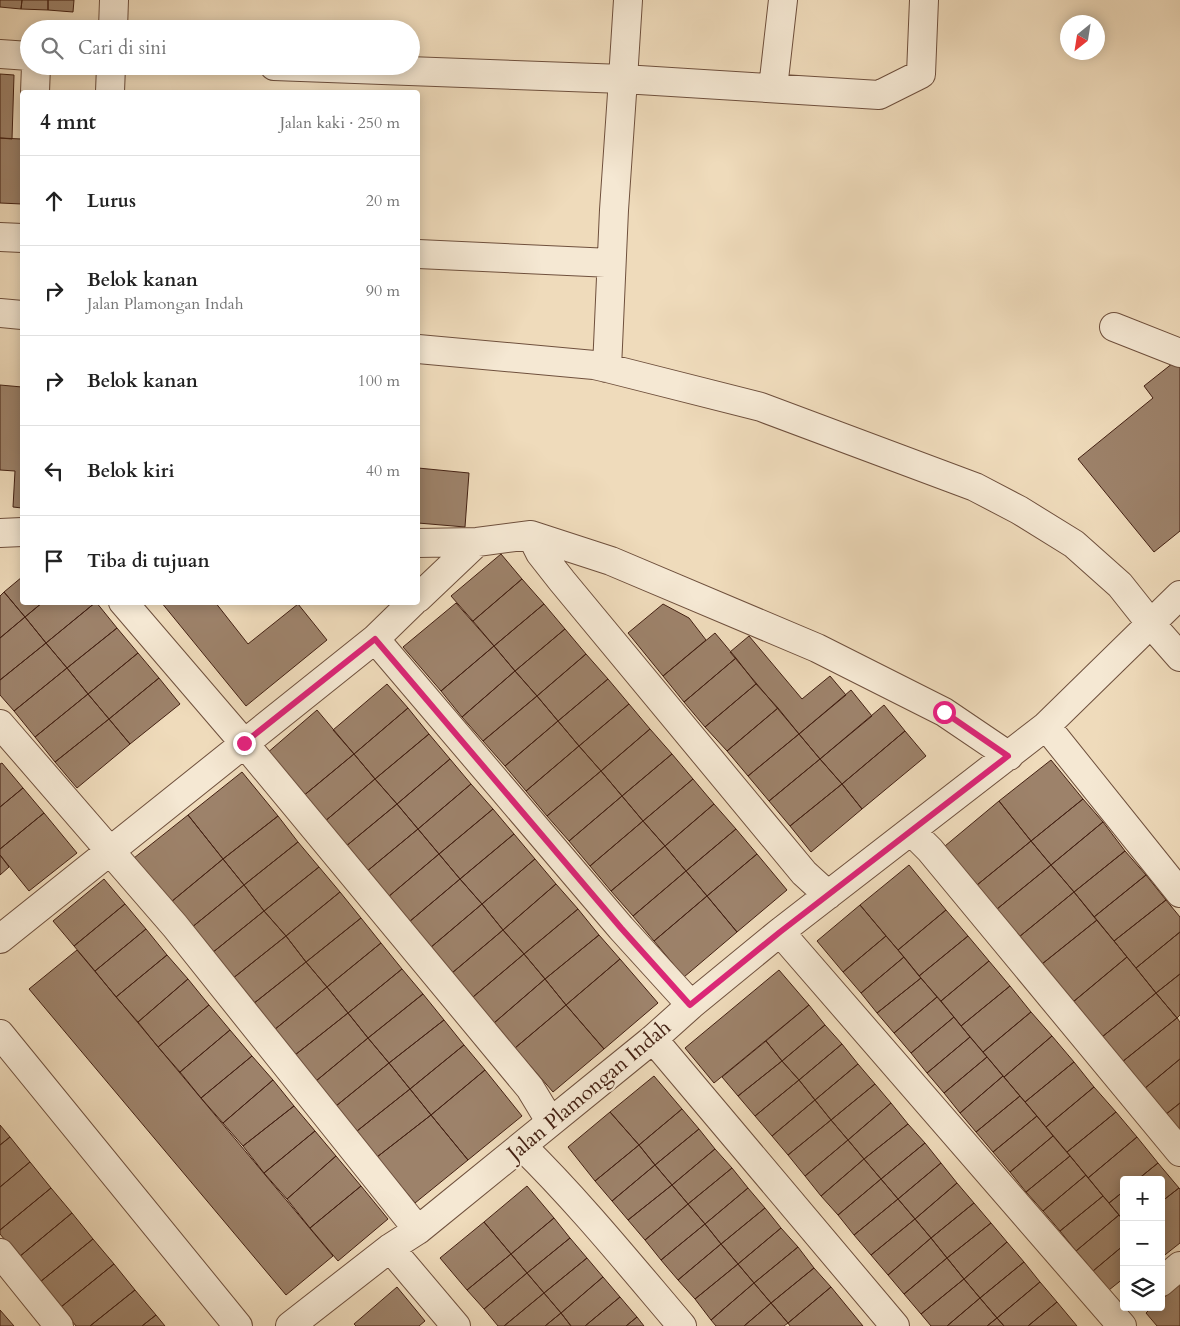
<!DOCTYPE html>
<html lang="id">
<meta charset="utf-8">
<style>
:root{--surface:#fff;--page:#f6f6f6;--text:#222;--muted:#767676;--line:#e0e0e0}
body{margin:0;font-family:Cardo,serif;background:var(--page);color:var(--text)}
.controls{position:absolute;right:15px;bottom:15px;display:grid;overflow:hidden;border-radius:5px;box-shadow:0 2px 12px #0003}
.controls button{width:45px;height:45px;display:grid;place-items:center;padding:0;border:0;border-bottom:1px solid var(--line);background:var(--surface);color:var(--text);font:25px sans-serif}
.compass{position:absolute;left:1060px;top:15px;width:45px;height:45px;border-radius:50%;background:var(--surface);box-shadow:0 2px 12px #0003;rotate:210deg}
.stop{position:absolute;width:15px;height:15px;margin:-11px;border:4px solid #db2777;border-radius:50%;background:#fff}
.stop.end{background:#db2777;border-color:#fff;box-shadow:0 1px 5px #0008}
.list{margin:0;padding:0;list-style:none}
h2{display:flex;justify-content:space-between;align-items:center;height:65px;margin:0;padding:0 20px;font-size:21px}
h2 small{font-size:16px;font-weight:400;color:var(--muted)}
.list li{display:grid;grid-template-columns:32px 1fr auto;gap:15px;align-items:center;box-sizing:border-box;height:90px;padding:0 20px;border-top:1px solid var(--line)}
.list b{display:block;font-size:19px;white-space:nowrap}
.list p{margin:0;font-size:16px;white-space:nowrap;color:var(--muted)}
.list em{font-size:16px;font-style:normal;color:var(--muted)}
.icon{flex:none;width:28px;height:28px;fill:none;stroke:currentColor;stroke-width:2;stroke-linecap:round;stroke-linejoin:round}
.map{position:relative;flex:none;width:1180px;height:1326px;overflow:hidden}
.search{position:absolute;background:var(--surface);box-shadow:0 2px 12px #0003;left:20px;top:20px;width:400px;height:55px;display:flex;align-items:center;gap:12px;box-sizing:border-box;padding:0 18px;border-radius:28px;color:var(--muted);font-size:19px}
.panel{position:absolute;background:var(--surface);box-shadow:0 2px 12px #0003;left:20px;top:90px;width:400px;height:515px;border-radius:5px}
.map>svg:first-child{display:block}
.building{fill:#9d826a;stroke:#442113}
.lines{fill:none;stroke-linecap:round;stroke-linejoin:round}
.street-casing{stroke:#6f503d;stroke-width:30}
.street{stroke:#f5e8d3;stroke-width:28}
.route{stroke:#db2777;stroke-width:6}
.labels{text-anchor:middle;stroke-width:4.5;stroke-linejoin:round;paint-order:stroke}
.street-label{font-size:21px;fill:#442113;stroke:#f5e8d3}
</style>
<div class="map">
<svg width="1180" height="1326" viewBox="0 0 1180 1326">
<rect width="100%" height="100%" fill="#efdbbb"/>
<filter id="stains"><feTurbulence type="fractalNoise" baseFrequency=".004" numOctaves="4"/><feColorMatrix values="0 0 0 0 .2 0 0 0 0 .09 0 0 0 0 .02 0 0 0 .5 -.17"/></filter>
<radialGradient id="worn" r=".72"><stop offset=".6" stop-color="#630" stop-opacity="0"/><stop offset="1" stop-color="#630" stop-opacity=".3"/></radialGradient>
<!-- building -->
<path class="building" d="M0 0H22L21 9 0 7Z
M22 0H48V10L21 9Z
M48 0H74L73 12 48 10Z
M0 74 14 75 12 139 0 138Z
M0 138 22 139V204L0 203Z
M1173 363 1180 367V531L1154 552 1078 459 1153 398 1144 386Z
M22 376V508L13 507 15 471 0 470V385L22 387Z
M418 468 469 473 465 527 418 523Z
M501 554 522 579 473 621 451 596Z
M22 577V602H43L25 617 4 592Z
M522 579 544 604 494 646 473 621Z
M4 592 25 617 0 638V596Z
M43 602H96L46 643 25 617Z
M96 602 117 628 67 668 46 643Z
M161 602H215L248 644 298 604 327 640 246 706Z
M456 603 494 646 441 691 403 647Z
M544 604 565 629 515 671 494 646Z
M663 604 689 618 706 640 663 676 628 633Z
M25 617 46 643 0 680V638Z
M117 628 138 653 88 694 67 668Z
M565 629 586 654 537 696 515 671Z
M715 633 736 658 684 702 663 676Z
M749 636 802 699 830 676 846 695 799 734 730 652Z
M46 643 67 668 14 711 0 695V680Z
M494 646 515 671 462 717 441 691Z
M138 653 159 678 109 719 88 694Z
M586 654 608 679 558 721 537 696Z
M736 658 756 684 705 727 684 702Z
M67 668 88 694 35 737 14 711Z
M515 671 537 696 483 741 462 717Z
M159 678 180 704 130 744 109 719Z
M608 679 629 704 579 746 558 721Z
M387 684 408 708 354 754 333 730Z
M756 684 778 708 727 751 705 727Z
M851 690 872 716 820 759 799 734Z
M88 694 109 719 55 762 35 737Z
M537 696 558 721 505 766 483 741Z
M629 704 650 729 601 771 579 746Z
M884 705 905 731 842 784 820 759Z
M408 708 429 734 375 779 354 754Z
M778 708 799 734 748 776 727 751Z
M317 710 354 754 302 797 266 754Z
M109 719 130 744 77 788 55 762Z
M558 721 579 746 526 791 505 766Z
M650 729 672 754 622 796 601 771Z
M905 731 926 756 862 809 842 784Z
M429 734 450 759 397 804 375 779Z
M799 734 820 759 769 801 748 776Z
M579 746 601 771 547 816 526 791Z
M354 754 375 779 324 822 302 797Z
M672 754 693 779 643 821 622 796Z
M450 759 471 784 418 829 397 804Z
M820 759 842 784 790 826 769 801Z
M1051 760 1083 799 1031 841 999 801Z
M2 763 23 788 0 807V764Z
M601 771 622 796 569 841 547 816Z
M242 772 278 816 223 859 188 815Z
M375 779 397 804 345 847 324 822Z
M693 779 714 804 665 846 643 821Z
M471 784 493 809 439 854 418 829Z
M842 784 862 809 811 852 790 826Z
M23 788 44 813 0 849V807Z
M622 796 643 821 590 866 569 841Z
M1083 799 1103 822 1051 865 1031 841Z
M999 801 1031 841 977 885 945 846Z
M397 804 418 829 366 872 345 847Z
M714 804 736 829 686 871 665 846Z
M493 809 514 834 460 879 439 854Z
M44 813 77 853 29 891 0 855V849Z
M188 815 223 859 171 902 134 858Z
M278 816 298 842 244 885 223 859Z
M643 821 665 846 611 891 590 866Z
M1103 822 1125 851 1074 892 1051 865Z
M418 829 439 854 388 897 366 872Z
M736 829 757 854 707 896 686 871Z
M514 834 535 859 482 904 460 879Z
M1031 841 1051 865 997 909 977 885Z
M298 842 319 867 264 911 244 885Z
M665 846 686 871 633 916 611 891Z
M1125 851 1146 875 1094 917 1074 892Z
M439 854 460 879 409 922 388 897Z
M757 854 787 890 737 932 707 896Z
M0 855 9 867 0 875Z
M223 859 244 885 191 928 171 902Z
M535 859 556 884 503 930 482 904Z
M909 865 946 910 898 950 860 905Z
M1051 865 1074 892 1019 937 997 909Z
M319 867 340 892 286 936 264 911Z
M686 871 707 896 654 941 633 916Z
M1146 875 1166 900 1114 941 1094 917Z
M104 879 125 904 74 946 53 921Z
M460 879 482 904 430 948 409 922Z
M556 884 578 909 524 954 503 930Z
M244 885 264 911 212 953 191 928Z
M340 892 361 918 306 962 286 936Z
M1074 892 1097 920 1042 964 1019 937Z
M707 896 737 932 684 977 654 941Z
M1166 900 1180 917V932L1136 968 1114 941Z
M125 904 146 929 95 971 74 946Z
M482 904 503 930 452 973 430 948Z
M860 905 886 936 843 972 817 941Z
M578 909 599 935 545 979 524 954Z
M946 910 968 936 919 976 898 950Z
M264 911 286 936 232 979 212 953Z
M361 918 381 943 327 987 306 962Z
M1097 920 1127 957 1073 1002 1042 964Z
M146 929 167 955 116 997 95 971Z
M503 930 524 954 473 997 452 973Z
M1180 932V974L1156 993 1136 968Z
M599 935 620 959 566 1005 545 979Z
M286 936 306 962 253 1004 232 979Z
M886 936 904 957 861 993 843 972Z
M968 936 989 961 941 1001 919 976Z
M381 943 402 969 348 1013 327 987Z
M77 950 333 1256 286 1295 29 989Z
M524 954 545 979 494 1023 473 997Z
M167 955 188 979 138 1022 116 997Z
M904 957 921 978 877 1013 861 993Z
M1127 957 1156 993 1102 1037 1073 1002Z
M620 959 658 1003 604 1049 566 1005Z
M989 961 1010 986 961 1026 941 1001Z
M306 962 327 987 274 1030 253 1004Z
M402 969 423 994 368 1038 348 1013Z
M779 970 809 1005 714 1083 685 1048Z
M1180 974V1015L1177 1018 1156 993Z
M921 978 937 997 894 1033 877 1013Z
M188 979 209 1005 158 1047 138 1022Z
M545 979 566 1005 515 1048 494 1023Z
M1010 986 1031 1012 983 1052 961 1026Z
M327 987 348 1013 295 1055 274 1030Z
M1156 993 1177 1018 1122 1062 1102 1037Z
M423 994 444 1020 389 1063 368 1038Z
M937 997 954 1017 911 1053 894 1033Z
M209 1005 230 1030 180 1072 158 1047Z
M566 1005 604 1049 553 1092 515 1048Z
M809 1005 825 1025 782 1061 766 1041Z
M1031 1012 1052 1036 1004 1077 983 1052Z
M348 1013 368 1038 316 1081 295 1055Z
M954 1017 970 1037 927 1073 911 1053Z
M1177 1018 1180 1022V1059L1144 1089 1122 1062Z
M444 1020 464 1045 410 1089 389 1063Z
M825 1025 842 1044 799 1080 782 1061Z
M230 1030 252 1056 201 1098 180 1072Z
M1052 1036 1074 1062 1025 1102 1004 1077Z
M970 1037 987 1057 944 1093 927 1073Z
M368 1038 389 1063 336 1106 316 1081Z
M766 1041 782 1061 738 1096 722 1077Z
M842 1044 858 1064 815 1100 799 1080Z
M464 1045 485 1070 431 1115 410 1089Z
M252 1056 273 1080 223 1123 201 1098Z
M987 1057 1003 1076 960 1113 944 1093Z
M1180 1059V1103L1165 1115 1144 1089Z
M782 1061 799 1080 755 1116 738 1096Z
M1074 1062 1094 1087 1046 1127 1025 1102Z
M389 1063 410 1089 357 1131 336 1106Z
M858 1064 875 1084 831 1120 815 1100Z
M485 1070 522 1116 468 1160 431 1115Z
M654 1076 682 1109 639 1145 610 1112Z
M1003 1076 1020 1096 976 1132 960 1113Z
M273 1080 294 1106 243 1146 223 1123Z
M799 1080 815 1100 772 1136 755 1116Z
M875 1084 891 1103 848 1140 831 1120Z
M1094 1087 1116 1112 1067 1152 1046 1127Z
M410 1089 431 1115 377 1157 357 1131Z
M1020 1096 1037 1116 993 1152 976 1132Z
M815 1100 831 1120 788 1155 772 1136Z
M891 1103 908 1124 864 1159 848 1140Z
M1180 1103V1133L1165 1115Z
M294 1106 315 1131 264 1173 243 1146Z
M682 1109 699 1129 655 1165 639 1145Z
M610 1112 639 1145 595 1181 568 1147Z
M1116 1112 1137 1137 1088 1178 1067 1152Z
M431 1115 468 1160 415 1203 377 1157Z
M1037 1116 1053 1136 1010 1172 993 1152Z
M831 1120 848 1140 805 1176 788 1155Z
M908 1124 925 1143 881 1179 864 1159Z
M0 1125 10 1137 0 1145Z
M699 1129 715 1149 672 1185 655 1165Z
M315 1131 336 1156 287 1199 264 1173Z
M1053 1136 1070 1156 1026 1192 1010 1172Z
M10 1137 30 1162 0 1187V1145Z
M1137 1137 1158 1163 1137 1180H1124V1191L1109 1203 1088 1178Z
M848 1140 864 1159 821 1196 805 1176Z
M925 1143 941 1163 898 1199 881 1179Z
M639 1145 655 1165 612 1201 595 1181Z
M715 1149 732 1168 688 1204 672 1185Z
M336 1156 361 1186 310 1228 287 1199Z
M1070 1156 1086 1175 1043 1211 1026 1192Z
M864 1159 881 1179 838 1215 821 1196Z
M30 1162 51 1188 0 1230V1187Z
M941 1163 957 1183 915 1219 898 1199Z
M1158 1163 1179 1188 1161 1202V1180H1137Z
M655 1165 672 1185 628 1220 612 1201Z
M732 1168 748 1188 705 1224 688 1204Z
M1086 1175 1103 1196 1060 1231 1043 1211Z
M881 1179 898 1199 854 1235 838 1215Z
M957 1183 974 1203 931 1238 915 1219Z
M672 1185 688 1204 645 1240 628 1220Z
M361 1186 388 1219 338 1261 310 1228Z
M527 1186 554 1218 511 1254 484 1222Z
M51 1188 72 1213 19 1257 0 1234V1230Z
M748 1188 765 1208 721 1244 705 1224Z
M1179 1188 1180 1189V1243L1161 1258V1202Z
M1124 1191V1221L1109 1203Z
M1103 1196 1119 1215 1076 1251 1060 1231Z
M898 1199 915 1219 871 1255 854 1235Z
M974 1203 991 1223 947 1258 931 1238Z
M688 1204 705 1224 661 1260 645 1240Z
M765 1208 781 1228 738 1264 721 1244Z
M72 1213 93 1239 40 1282 19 1257Z
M1119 1215 1124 1221V1245L1093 1271 1076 1251Z
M554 1218 570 1238 527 1273 511 1254Z
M915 1219 931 1238 888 1275 871 1255Z
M484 1222 511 1254 467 1290 440 1258Z
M991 1223 1007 1242 964 1279 947 1258Z
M705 1224 721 1244 678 1280 661 1260Z
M781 1228 798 1247 754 1283 738 1264Z
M570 1238 587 1258 544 1293 527 1273Z
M931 1238 947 1258 904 1294 888 1275Z
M93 1239 114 1264 61 1307 40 1282Z
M1007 1242 1024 1262 980 1298 964 1279Z
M721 1244 738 1264 695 1299 678 1280Z
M1124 1245V1278L1109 1290 1093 1271Z
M798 1247 814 1268 771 1303 754 1283Z
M511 1254 527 1273 484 1309 467 1290Z
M587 1258 603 1277 561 1313 544 1293Z
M947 1258 964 1279 921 1314 904 1294Z
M1024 1262 1040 1282 997 1318 980 1298Z
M114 1264 135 1290 90 1326H76L61 1307Z
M738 1264 754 1283 711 1320 695 1299Z
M814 1268 831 1287 788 1323 771 1303Z
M527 1273 544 1293 504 1326H498L484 1309Z
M603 1277 620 1297 585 1326H571L561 1313Z
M964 1279 980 1298 947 1326H931L921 1314Z
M1040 1282 1057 1302 1028 1326H1004L997 1318Z
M754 1283 771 1303 744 1326H716L711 1320Z
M1180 1284V1326H1157L1146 1313 1152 1307H1161V1300Z
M397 1287 425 1321 419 1326H356L354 1324Z
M831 1287 863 1326H790L788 1323Z
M135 1290 156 1315 142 1326H90Z
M544 1293 561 1313 545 1326H504Z
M620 1297 637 1317 626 1326H585Z
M980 1298 997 1318 987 1326H947Z
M1057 1302 1077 1326H1028Z
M771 1303 788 1323 784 1326H744Z
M0 1310 14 1326H0Z
M561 1313 571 1326H545Z
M156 1315 165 1326H142Z
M637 1317 644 1326H626Z
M997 1318 1004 1326H987Z"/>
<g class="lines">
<!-- street casing -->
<g class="street-casing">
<path id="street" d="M113 29 114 0
M0 54 29 56
M274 66 623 79 628 0
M773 88 783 0
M35 92 36 66
M110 92 111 66
M0 237 22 238
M418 254 611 263
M0 313 22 315
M1114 327 1180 353
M418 349 594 365 607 368 761 407 975 487 1019 510 1074 544 1120 585 1151 624 1180 657
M607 368 614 210 623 79 879 95 921 74 924 0
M0 533 22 532
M531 535 540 553 562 581 804 873 828 895
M418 543 477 542 531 535 611 561 817 648 944 712 1009 756
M418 598 477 542
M123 602 244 743 530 1088 550 1121
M375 639 621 928 691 1005
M0 724 175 926 418 1230
M1046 726 1180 893
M911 831 930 850 1180 1152
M780 932 1122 1326
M0 939 375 639 413 602
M0 1034 238 1326
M653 1039 895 1326
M522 1146C579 1202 630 1265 682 1326
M390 1248 456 1326
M0 1253 59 1326
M1161 1282 1180 1266
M290 1326 390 1248 418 1230 653 1039 691 1005 780 932 1046 726 1180 595"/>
</g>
<!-- street -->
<use href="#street" class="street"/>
</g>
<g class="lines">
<!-- route -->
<path class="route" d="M244 743 375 639 621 928 690 1005 780 932 1008 756 944 712"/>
</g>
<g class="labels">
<!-- street labels -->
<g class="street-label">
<text transform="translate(589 1090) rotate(-40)" y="7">Jalan Plamongan Indah</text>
</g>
</g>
<rect width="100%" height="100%" filter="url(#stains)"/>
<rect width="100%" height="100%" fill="url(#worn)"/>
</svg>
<div class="controls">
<button>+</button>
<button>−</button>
<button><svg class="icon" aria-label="layers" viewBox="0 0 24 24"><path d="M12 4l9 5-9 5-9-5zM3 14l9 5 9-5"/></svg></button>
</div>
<svg class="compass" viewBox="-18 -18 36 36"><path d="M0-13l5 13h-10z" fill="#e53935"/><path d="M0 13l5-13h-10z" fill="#767676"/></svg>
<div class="stop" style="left:944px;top:712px"></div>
<div class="stop end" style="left:244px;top:743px"></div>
<div class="search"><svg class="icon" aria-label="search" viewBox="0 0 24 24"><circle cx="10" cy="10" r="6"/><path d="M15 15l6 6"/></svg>Cari di sini</div>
<section class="panel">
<h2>4 mnt<small>Jalan kaki · 250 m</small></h2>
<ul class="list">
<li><svg class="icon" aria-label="ahead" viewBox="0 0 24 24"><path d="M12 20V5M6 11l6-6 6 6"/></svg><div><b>Lurus</b></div><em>20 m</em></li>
<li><svg class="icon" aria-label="right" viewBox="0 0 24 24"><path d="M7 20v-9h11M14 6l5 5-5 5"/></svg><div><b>Belok kanan</b><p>Jalan Plamongan Indah</p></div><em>90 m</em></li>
<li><svg class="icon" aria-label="right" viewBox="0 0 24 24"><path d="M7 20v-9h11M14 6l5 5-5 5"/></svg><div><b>Belok kanan</b></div><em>100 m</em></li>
<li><svg class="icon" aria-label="left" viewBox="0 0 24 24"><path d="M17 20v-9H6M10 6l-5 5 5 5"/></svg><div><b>Belok kiri</b></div><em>40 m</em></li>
<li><svg class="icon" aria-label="arrive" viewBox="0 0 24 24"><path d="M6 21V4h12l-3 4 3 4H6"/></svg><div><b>Tiba di tujuan</b></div></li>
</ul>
</section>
</div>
